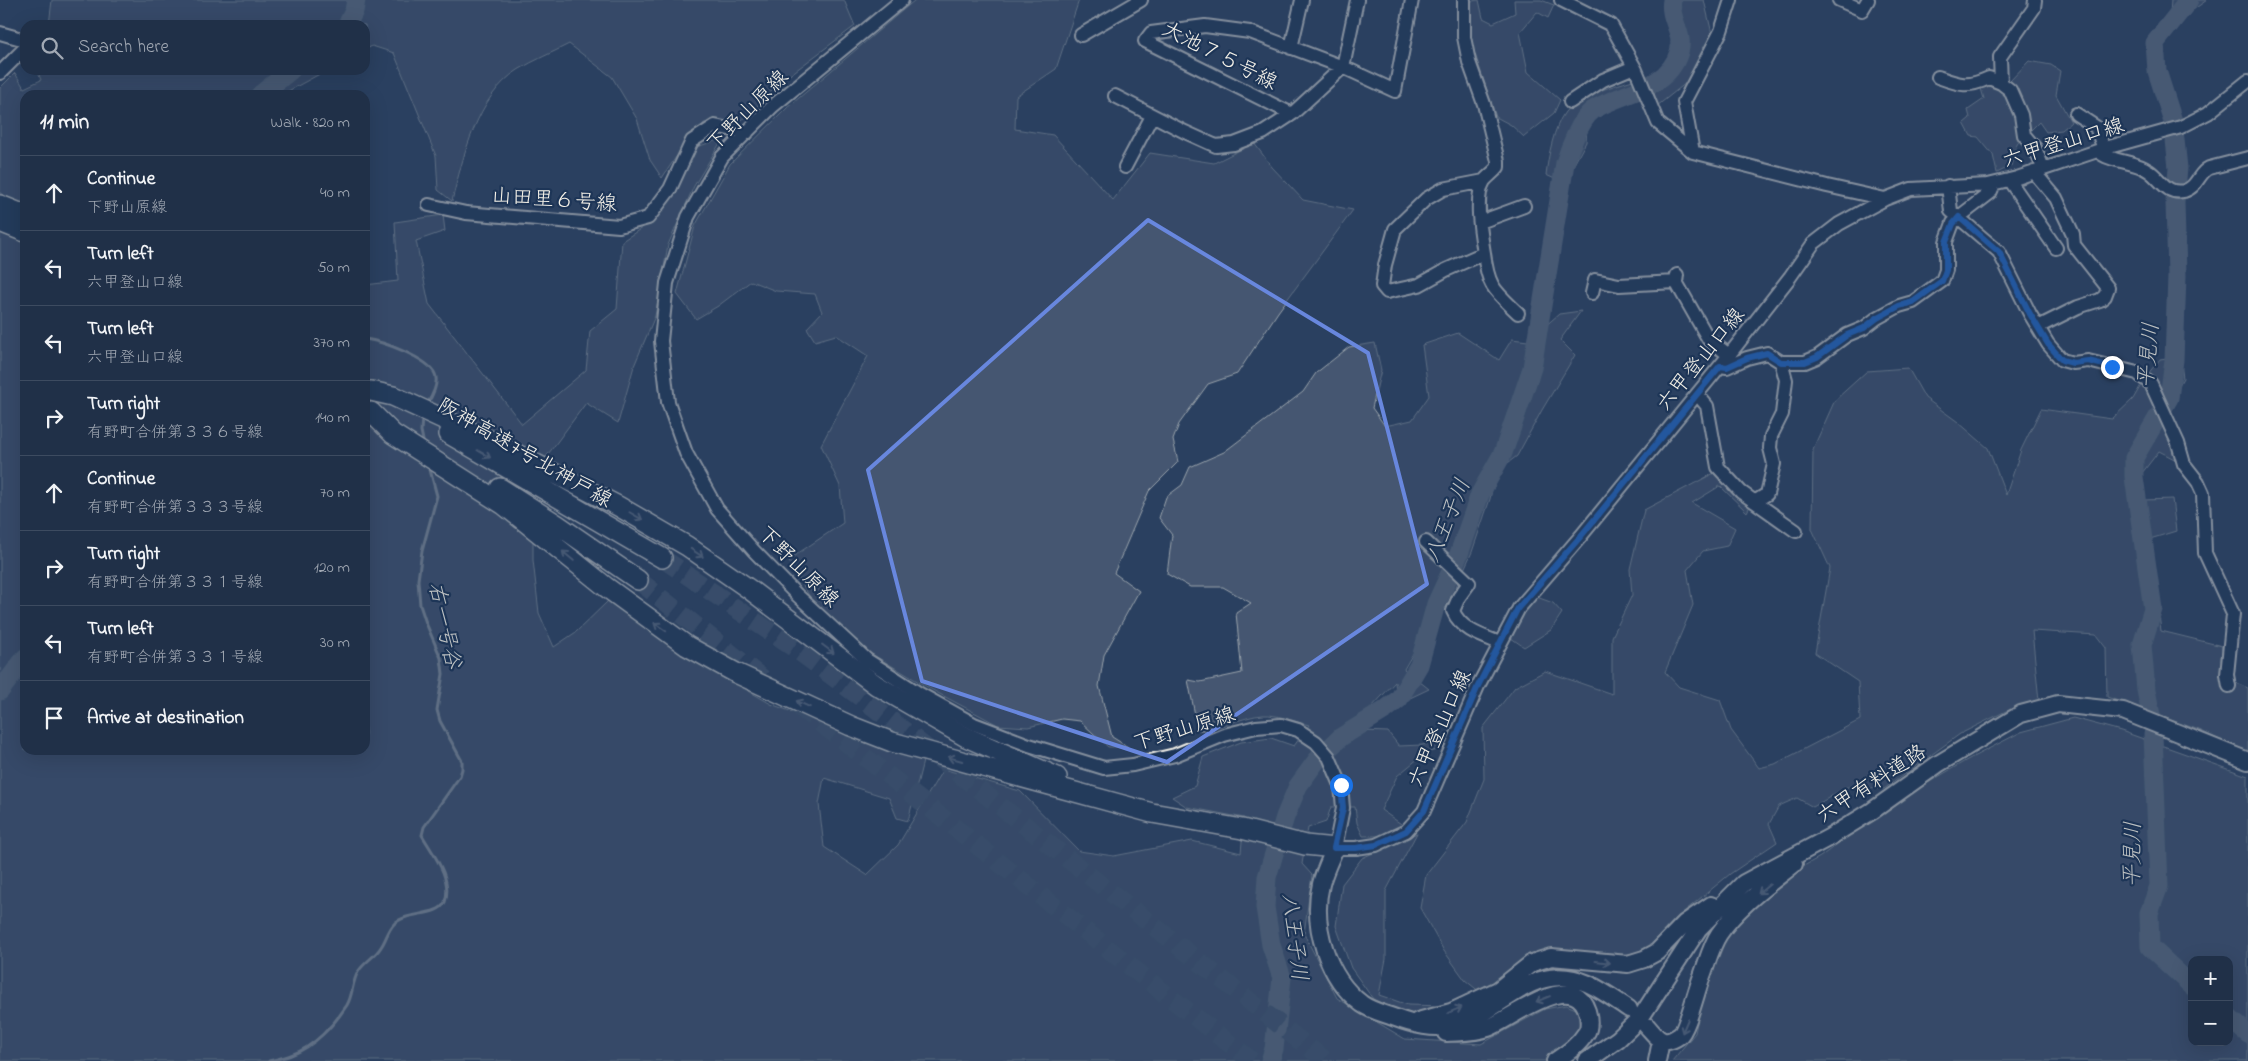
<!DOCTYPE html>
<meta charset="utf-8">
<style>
:root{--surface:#203048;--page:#28384f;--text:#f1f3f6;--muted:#a2a9b4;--line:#3d4b60}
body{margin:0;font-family:"Indie Flower","Klee One",sans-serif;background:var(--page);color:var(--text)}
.controls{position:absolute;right:15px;bottom:15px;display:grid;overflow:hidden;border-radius:10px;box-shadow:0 5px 20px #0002}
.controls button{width:45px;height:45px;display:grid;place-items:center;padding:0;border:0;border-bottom:1px solid var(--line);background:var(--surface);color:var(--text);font:25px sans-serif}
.stop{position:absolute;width:15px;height:15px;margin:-11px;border:4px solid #1a73e8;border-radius:50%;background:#fff}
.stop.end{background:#1a73e8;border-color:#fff;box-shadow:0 1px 5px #0008}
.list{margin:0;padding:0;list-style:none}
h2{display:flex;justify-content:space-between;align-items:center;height:65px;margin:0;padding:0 20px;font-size:21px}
h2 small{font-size:16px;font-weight:400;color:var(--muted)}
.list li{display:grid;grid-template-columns:32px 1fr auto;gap:15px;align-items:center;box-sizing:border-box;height:75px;padding:0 20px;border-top:1px solid var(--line)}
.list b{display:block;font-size:19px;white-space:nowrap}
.list p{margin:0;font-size:16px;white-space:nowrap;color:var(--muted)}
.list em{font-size:16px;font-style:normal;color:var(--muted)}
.icon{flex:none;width:28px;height:28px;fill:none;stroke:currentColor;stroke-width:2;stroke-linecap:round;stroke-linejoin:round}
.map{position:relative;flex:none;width:2248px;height:1061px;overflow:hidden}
.search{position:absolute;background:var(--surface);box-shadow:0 5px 20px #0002;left:20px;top:20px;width:350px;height:55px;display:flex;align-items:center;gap:12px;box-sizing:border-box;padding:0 18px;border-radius:15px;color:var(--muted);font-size:19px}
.panel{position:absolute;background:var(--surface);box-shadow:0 5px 20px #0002;left:20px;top:90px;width:350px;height:665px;border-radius:15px}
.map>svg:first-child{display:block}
.green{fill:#445771;stroke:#9ca4ac;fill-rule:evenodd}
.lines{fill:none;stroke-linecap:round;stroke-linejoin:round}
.stream{stroke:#a1a8b0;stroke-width:3}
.river{stroke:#6a788a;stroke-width:19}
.highway-tunnel{stroke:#485b74;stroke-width:19;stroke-dasharray:19 9;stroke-linecap:butt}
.minor-casing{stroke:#f4f1e8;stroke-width:16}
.major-casing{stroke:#f4f1e8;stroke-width:20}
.highway-casing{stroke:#f4f1e8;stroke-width:22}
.minor{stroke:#1d3557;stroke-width:12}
.major{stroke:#1d3557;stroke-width:16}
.highway{stroke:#1d3557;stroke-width:19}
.oneway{stroke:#68778a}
.route{stroke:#1a73e8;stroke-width:6}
.marked{fill:none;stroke:#6887de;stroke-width:4;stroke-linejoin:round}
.labels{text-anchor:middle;stroke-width:4.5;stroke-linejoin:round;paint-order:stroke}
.street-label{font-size:21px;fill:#f4f1e8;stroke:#1d3557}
.water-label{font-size:22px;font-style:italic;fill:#bdc1c2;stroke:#1d3557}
</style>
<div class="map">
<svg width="2248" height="1061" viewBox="0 0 2248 1061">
<rect width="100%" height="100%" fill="#2a4060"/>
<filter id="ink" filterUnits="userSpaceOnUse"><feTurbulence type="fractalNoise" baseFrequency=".02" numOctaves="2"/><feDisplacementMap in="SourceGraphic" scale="10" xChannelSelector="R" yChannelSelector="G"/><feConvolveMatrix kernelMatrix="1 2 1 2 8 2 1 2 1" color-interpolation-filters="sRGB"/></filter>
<g filter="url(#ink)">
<!-- green -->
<path class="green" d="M52 0H844L855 26 783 80 745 118 730 124 704 123 676 157 662 178 650 160 637 119 612 77 569 44C552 53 534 60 518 70 477 96 463 157 452 201L438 190 436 156 394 53 372 46 365 50V25H49Z
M915 0H1079L1056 69 1016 96 1015 129 1053 135 1113 200 1150 153 1214 163 1254 143 1272 167 1303 200 1353 210 1278 312 1237 374 1208 384 1179 424 1173 440 1178 462 1149 491 1114 573 1139 591 1104 655 1099 686 1112 737 1128 747H1108L1080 721 1062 719 1028 727 998 725 936 692 870 653 811 599 788 560 843 523 840 486 821 445 868 356 836 335 815 341 807 328 822 312 815 294 776 291 751 281 718 306 696 319 677 294 695 226 730 164 787 108Z
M1479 0 1483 18 1493 23 1515 13 1514 0H1541L1554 5 1548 18 1537 12 1520 32 1528 72 1560 100 1554 113 1524 137 1511 125 1496 117 1470 39 1471 1Z
M1676 0H1704L1713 38 1686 83 1657 106 1653 88 1677 68 1671 43Z
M2171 0H2207L2169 27Z
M2029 61 2051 65 2060 71 2056 95 2071 122 2062 130 2046 132 2039 122 2028 133 2009 82Z
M37 70H327L281 95H25V750H365V285L398 281 395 222 443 215 445 231 416 241 429 304 522 424 586 370 590 331 617 309 622 241 651 222 680 179 697 147 723 138 694 186 668 245 655 316 634 366 618 423 586 403 503 515 533 540V560L539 613 554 647 576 632 608 601 666 643 771 704 923 761 908 821 897 818 889 798 824 778 819 804 824 847 867 875 898 845 943 769 1020 791 1079 851 1114 856 1192 841 1241 853 1244 818 1187 807 1172 797 1195 786 1203 757 1241 742 1271 738 1294 746 1309 725C1296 722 1277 714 1263 715 1243 716 1214 732 1198 730L1188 680 1200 682 1242 673 1236 613 1251 603 1223 587H1190L1167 574 1172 535 1159 518 1166 497 1182 485 1190 467 1224 452 1303 392 1316 373 1349 347 1375 343 1381 370 1372 408 1385 426 1412 420 1429 396 1422 345 1458 333 1499 360 1512 339 1528 341 1559 314 1581 311 1560 340 1575 355 1542 410 1517 456 1496 472 1490 499 1472 552 1448 604 1419 643 1404 669 1429 689 1410 698 1396 694 1395 682 1370 709 1363 731 1388 732 1399 746 1422 745 1450 738 1449 747 1425 753 1397 776 1381 810 1404 826 1383 836H1363L1357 823 1355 807H1331L1326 822 1308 828 1302 864 1312 875 1304 934 1337 998 1405 1039 1481 1044 1545 1009 1566 1005 1581 1011 1579 1030 1561 1051 1547 1061H0V218L9 199 0 193V88L15 73 24 88 41 80Z
M1636 79 1642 95 1596 113 1587 125 1586 142 1566 179 1557 180 1546 175C1548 157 1554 126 1565 112 1578 95 1617 85 1636 79Z
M1992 79 2009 93 2022 137 2016 146 2011 166 1997 173 1993 155 1978 137 1971 136 1964 123 1970 118 1968 110 1984 99 1980 85Z
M2180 356 2183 378 2163 414 2180 462 2159 451 2142 473 2144 500 2172 499 2176 531 2150 539 2161 631 2222 646 2220 676 2248 688V753L2199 730 2107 697 2106 648 2096 635 2032 631 2039 701 2006 711 1960 734 1884 789 1847 787 1813 807 1797 798 1779 806 1769 824 1777 842 1730 874 1675 919 1647 950 1615 957 1562 950 1481 993 1465 980 1444 951 1420 908 1426 875 1467 822 1484 779 1483 728 1515 687 1545 671 1612 694V637L1632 595 1630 569 1644 510 1718 471 1750 506 1747 512 1720 486 1692 503 1735 528 1727 546 1703 551 1687 570 1693 605 1665 672 1679 687 1720 700 1731 730 1759 768 1775 764 1860 720 1858 682 1815 653 1830 568 1812 529 1813 449 1835 400 1867 371 1908 368 1925 398 1958 422 1988 448 2006 495 2021 450 2041 409 2112 419 2133 399 2147 375 2160 359Z
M1534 596 1553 603 1562 613 1551 630 1524 647 1511 638 1518 617Z
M2073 718 2121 731 2248 776V1061H1672L1695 1033 1707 974 1723 933 1780 879 1820 857 1890 805 1967 760 2021 732ZM2192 960H2229V1042H2192Z
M1417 833 1386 891V959L1379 995 1408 1005 1448 1006 1445 1010 1408 1016 1373 999 1351 968 1336 926 1342 884 1362 858Z"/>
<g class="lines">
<!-- stream -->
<path class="stream" d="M365 339C382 341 428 358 435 374 439 383 432 397 427 404
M422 417 421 431 424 445
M269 1061C276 1059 284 1058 291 1055 314 1047 334 1025 347 1005 353 995 352 982 358 972 364 962 375 957 381 947 386 940 388 930 394 924 406 911 439 917 445 902 453 878 433 854 422 835L424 827 460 776 462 769V761L440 721 437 710 443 674 441 658 426 623 420 605 418 580 422 551 437 496 429 466"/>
<!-- river -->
<path class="river" d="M347 25 354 11 356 0
M260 95 291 70
M0 691 25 658
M2151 715 2146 690 2142 645 2153 609 2134 477V458L2169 398 2174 360 2177 276 2175 202 2178 168 2173 121 2157 71 2155 43 2189 0
M2153 734 2159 886 2149 913 2150 947 2192 986
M2229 1018 2248 1034
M1270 1061 1274 1049 1282 978 1271 945 1265 907 1267 877 1285 817 1298 786 1317 760 1341 737 1385 710 1399 699 1419 665 1436 604 1459 554 1480 494 1503 453 1532 368 1565 163C1569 150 1581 118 1593 110 1623 91 1667 91 1679 52 1685 33 1668 19 1672 0"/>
<!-- highway-tunnel -->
<path class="highway-tunnel" d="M662 558 800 652 875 708 1326 1061
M638 580 768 683
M798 706C951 822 1099 944 1252 1061"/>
<!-- minor casing -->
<g class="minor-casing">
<path id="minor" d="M902 0 773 106 722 157 688 217 667 283 661 341 668 402 686 453 717 509 754 551 797 595 867 660 920 694 974 724 1029 745 1104 768 1133 765 1175 755 1224 735 1256 727 1281 725 1298 730 1316 742 1329 757 1341 785 1343 808 1335 848H1356L1376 845 1406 831 1424 811 1478 686 1519 608 1581 536 1729 355 1790 277 1813 244 1839 224 1885 199 1911 189 1988 185 2017 178 2109 147 2181 127 2208 113 2248 81
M1357 0 1343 67 1395 91 1412 0
M1464 0V37L1469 62 1484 104 1498 161V167C1494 172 1487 177 1484 181 1474 197 1481 235 1484 253
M1561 0 1611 25 1636 70 1658 123 1693 152 1827 186 1885 199
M1839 0 1862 10 1868 0
M0 33 25 40
M1081 35 1141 0
M1291 48 1302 0
M0 73 25 48
M1938 77C1960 85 1967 88 1989 78L2001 83 2010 90 2021 115 2024 135 2035 148 2043 168
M2001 83 2000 57 2034 8 2035 0
M1115 96 1185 132 1216 146 1234 144 1263 133 1292 114 1343 67 1250 32 1205 26 1151 33 1145 41 1292 114
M1570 102 1603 80 1634 67
M2076 114 2096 127 2104 149
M2098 151C2111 163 2134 160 2149 171 2161 179 2166 195 2184 191 2198 187 2198 173 2209 168L2248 158
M1693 152 1684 102 1721 31 1731 0
M1125 167 1152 116
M2034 172 2056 198 2073 234 2074 245 2108 288 2105 296 2100 300 2078 307 2038 327
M2009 180 2056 248
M1484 181 1443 189 1426 199 1395 229 1385 265 1382 286 1387 292 1419 285 1446 270 1484 253C1488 287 1494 290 1518 313
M1948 186 1951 211 1999 252 2030 314 2048 344 2062 360 2073 363 2088 361 2137 373 2151 384 2178 443 2184 464 2198 482 2203 493 2205 553 2233 614 2227 675 2229 686
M429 205 466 213 619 226 648 218 670 189 692 141 715 126 747 133
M1480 222 1524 206
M1677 275 1676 282 1709 340 1729 355
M1592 293 1595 280 1619 285 1676 282
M1720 366 1727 367 1747 358 1767 353 1781 362H1805L1817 357 1847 335 1864 328 1877 318 1899 306 1913 302 1942 281 1946 270V242L1953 223 1959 217 1990 193 1994 184
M1697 394 1707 406 1718 467 1741 492 1796 531
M1756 501 1767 494 1774 464 1770 448 1771 436 1782 414 1786 380 1781 362
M1426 542 1469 583 1459 597 1453 611C1461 630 1482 636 1500 643"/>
</g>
<!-- major casing -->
<g class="major-casing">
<path id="major" d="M1335 848C1330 860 1324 872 1321 884 1311 925 1327 978 1362 1004 1372 1011 1382 1013 1393 1017 1414 1025 1433 1030 1456 1025 1490 1016 1519 982 1550 978 1581 973 1605 993 1629 1009
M1418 1021 1451 1012 1498 990 1532 963 1551 957 1628 964 1644 959 1657 952 1685 923 1711 905
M1646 1025C1657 1037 1662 1048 1679 1036 1687 1031 1697 988 1702 976 1707 963 1711 946 1719 934 1738 906 1768 885 1794 864
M1446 1033C1460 1032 1474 1033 1488 1028 1510 1020 1573 967 1587 1011 1589 1017 1590 1028 1586 1033 1578 1046 1567 1053 1555 1061
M1587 1061 1618 1039 1641 1017 1699 928 1744 883 1830 837 1872 811 1938 764 2021 714 2058 704 2123 711 2248 761
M1657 1061 1661 1041"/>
</g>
<!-- highway casing -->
<g class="highway-casing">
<path id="highway" d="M0 205 25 215
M0 222 25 232
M371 391 393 396 489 440 618 506 687 546 749 589 876 685 966 737 1057 777
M371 412 393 434 504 505 606 587 687 646 736 673 851 726 892 742 1152 813 1242 829 1305 845 1335 848
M449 434 662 558
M500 488 558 525 638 580"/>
</g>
<!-- minor -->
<use href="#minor" class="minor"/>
<!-- major -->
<use href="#major" class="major"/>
<!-- highway -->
<use href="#highway" class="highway"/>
</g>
<!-- one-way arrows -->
<defs><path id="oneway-shaft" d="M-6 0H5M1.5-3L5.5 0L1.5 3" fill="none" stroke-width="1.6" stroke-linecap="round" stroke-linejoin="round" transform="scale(1.25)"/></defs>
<g class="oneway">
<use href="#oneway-shaft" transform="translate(484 454) rotate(30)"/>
<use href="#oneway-shaft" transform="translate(636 516) rotate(30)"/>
<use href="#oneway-shaft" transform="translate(697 553) rotate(34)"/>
<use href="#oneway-shaft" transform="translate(568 556) rotate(-140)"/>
<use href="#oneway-shaft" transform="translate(660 627) rotate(-145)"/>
<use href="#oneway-shaft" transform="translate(828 649) rotate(37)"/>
<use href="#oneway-shaft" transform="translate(803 704) rotate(-155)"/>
<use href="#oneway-shaft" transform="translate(955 759) rotate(-165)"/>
<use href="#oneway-shaft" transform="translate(1764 889) rotate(141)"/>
<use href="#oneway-shaft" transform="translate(1603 962) rotate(7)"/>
<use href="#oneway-shaft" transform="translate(1543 999) rotate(158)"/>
<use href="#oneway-shaft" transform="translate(1455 1010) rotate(-23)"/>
<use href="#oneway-shaft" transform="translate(1685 1026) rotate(113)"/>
</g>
</g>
<g class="lines" filter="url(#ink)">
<!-- route -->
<path class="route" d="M1341 785 1343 808 1334 848H1356L1376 845 1406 831 1424 811 1478 686 1518 608 1581 536 1720 366 1727 367 1747 358 1767 353 1781 362H1805L1817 357 1847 335 1864 328 1877 318 1899 306 1913 302 1942 281 1946 270V242L1953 224 1959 217 1999 252 2030 314 2048 344 2062 360 2073 363 2088 361 2112 367"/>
</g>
<!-- marked area -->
<path d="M0 0H2248V1061H0ZM1148 220 1368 353 1427 584 1167 762 922 681 868 470Z" fill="#2a4060" fill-opacity=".55" fill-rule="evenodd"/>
<path class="marked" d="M1148 220 1368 353 1427 584 1167 762 922 681 868 470Z"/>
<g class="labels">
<!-- street labels -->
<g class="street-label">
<text transform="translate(1220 55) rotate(27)" y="7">大池７５号線</text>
<text transform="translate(747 110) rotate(-45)" y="7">下野山原線</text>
<text transform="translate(2063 142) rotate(-17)" y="7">六甲登山口線</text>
<text transform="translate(554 199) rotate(4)" y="7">山田里６号線</text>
<text transform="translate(1700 359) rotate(-51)" y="7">六甲登山口線</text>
<text transform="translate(525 452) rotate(30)" y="7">阪神高速7号北神戸線</text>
<text transform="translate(799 566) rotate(45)" y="7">下野山原線</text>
<text transform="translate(1184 728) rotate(-17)" y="7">下野山原線</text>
<text transform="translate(1439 728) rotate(-66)" y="7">六甲登山口線</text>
<text transform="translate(1871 783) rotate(-33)" y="7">六甲有料道路</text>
</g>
<!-- water labels -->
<g class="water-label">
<text transform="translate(2147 355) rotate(-85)" y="8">平見川</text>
<text transform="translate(1446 520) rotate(-68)" y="8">八王子川</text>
<text transform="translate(446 625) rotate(78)" y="8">右一号谷</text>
<text transform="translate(2131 854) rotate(-89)" y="8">平見川</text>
<text transform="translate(1296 937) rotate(83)" y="8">八王子川</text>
</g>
</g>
</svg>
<div class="controls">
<button>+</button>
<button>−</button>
</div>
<div class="stop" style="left:1341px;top:785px"></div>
<div class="stop end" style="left:2112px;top:367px"></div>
<div class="search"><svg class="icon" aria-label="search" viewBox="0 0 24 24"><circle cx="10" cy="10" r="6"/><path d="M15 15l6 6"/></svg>Search here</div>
<section class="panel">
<h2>11 min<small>Walk · 820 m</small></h2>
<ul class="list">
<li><svg class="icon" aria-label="ahead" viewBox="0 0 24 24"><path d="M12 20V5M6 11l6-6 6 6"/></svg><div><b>Continue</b><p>下野山原線</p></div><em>40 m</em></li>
<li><svg class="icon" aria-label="left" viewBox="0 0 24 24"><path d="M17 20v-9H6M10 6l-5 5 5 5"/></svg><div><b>Turn left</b><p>六甲登山口線</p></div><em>50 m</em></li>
<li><svg class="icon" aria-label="left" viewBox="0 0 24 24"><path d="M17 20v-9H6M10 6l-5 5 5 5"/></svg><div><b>Turn left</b><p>六甲登山口線</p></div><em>370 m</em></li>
<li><svg class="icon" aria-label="right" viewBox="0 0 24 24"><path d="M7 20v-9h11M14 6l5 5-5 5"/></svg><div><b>Turn right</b><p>有野町合併第３３６号線</p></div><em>140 m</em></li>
<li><svg class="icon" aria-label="ahead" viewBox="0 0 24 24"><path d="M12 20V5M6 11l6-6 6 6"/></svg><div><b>Continue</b><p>有野町合併第３３３号線</p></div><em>70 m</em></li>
<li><svg class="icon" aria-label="right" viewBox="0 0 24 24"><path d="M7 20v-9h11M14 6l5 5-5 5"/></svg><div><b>Turn right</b><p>有野町合併第３３１号線</p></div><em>120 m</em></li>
<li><svg class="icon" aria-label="left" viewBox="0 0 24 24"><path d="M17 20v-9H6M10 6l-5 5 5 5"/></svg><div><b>Turn left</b><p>有野町合併第３３１号線</p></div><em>30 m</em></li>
<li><svg class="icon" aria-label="arrive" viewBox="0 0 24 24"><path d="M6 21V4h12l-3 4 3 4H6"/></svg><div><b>Arrive at destination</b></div></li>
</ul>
</section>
</div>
